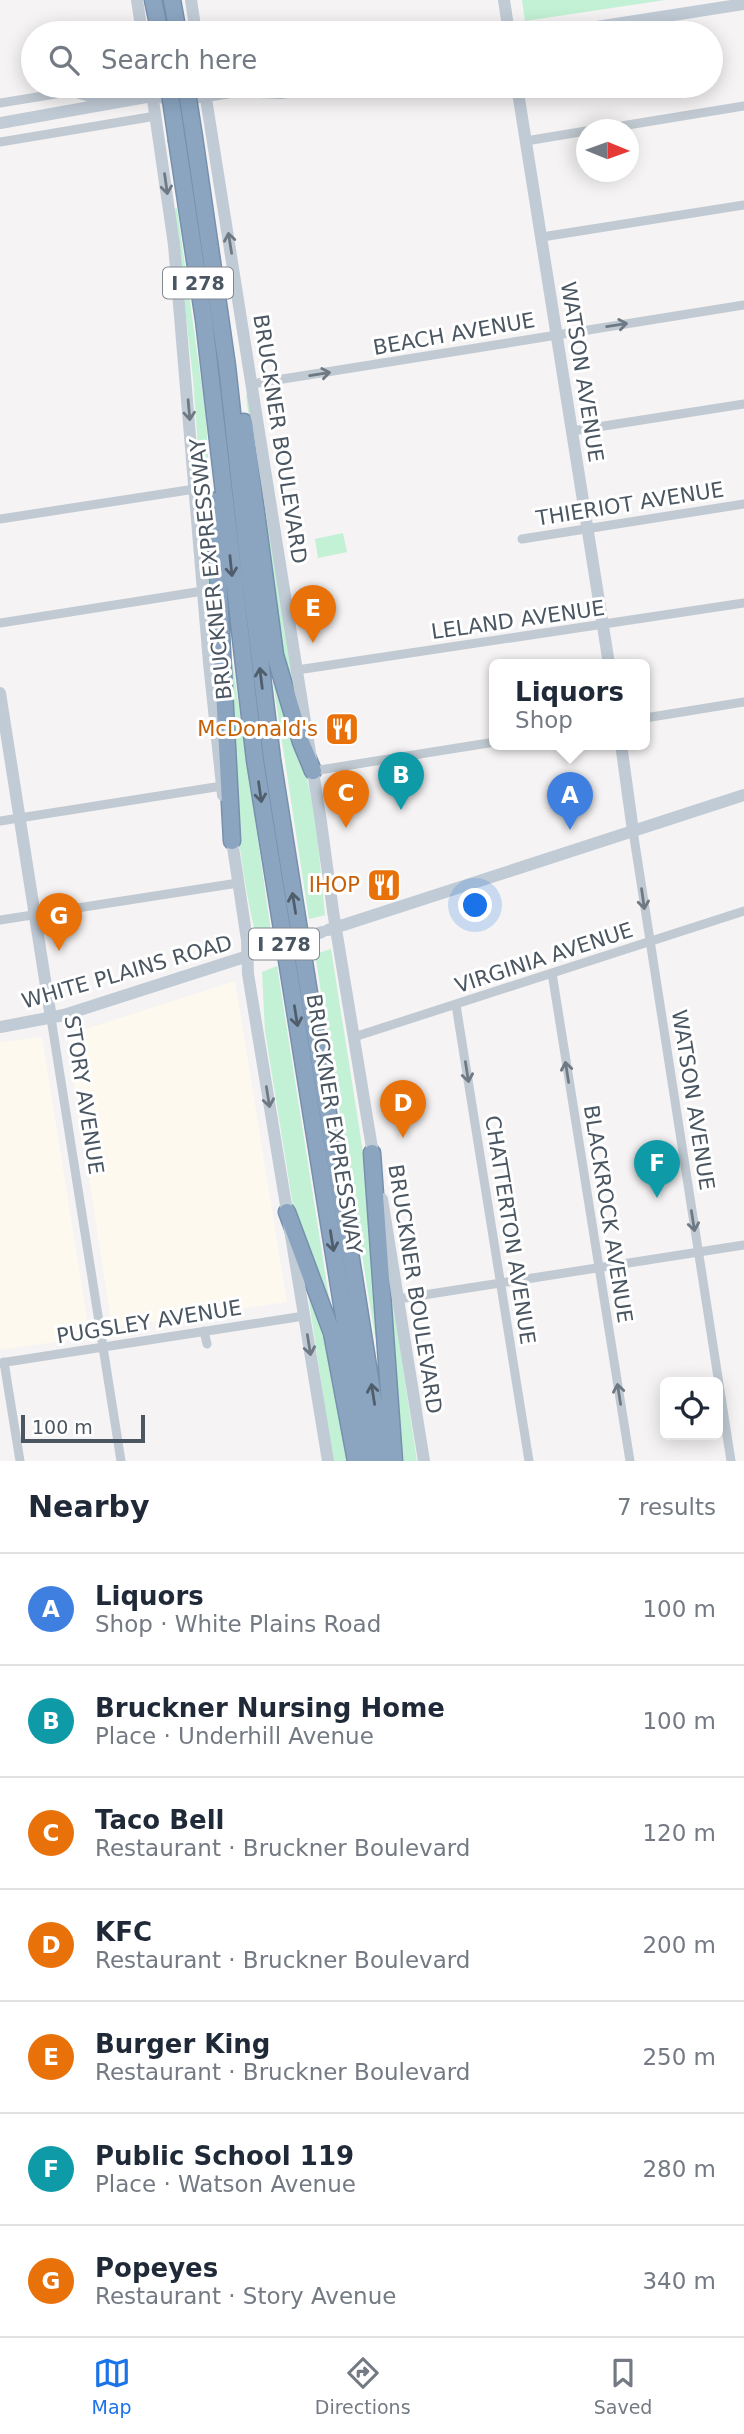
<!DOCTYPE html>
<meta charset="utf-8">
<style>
:root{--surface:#fff;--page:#f6f6f7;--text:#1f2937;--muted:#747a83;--line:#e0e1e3;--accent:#1a73e8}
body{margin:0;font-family:"DejaVu Sans",sans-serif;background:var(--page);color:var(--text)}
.controls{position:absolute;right:21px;bottom:21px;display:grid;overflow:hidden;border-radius:10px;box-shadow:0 4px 18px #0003}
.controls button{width:63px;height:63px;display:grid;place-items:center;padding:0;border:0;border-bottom:2px solid var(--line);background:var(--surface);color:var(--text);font:35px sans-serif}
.compass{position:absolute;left:576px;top:119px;width:63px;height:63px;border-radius:50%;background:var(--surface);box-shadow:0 4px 18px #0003;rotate:91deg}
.scale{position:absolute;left:21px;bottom:18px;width:124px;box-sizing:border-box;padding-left:7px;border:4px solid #4a5661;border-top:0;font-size:19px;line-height:24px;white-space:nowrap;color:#4a5661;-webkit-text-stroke:5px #fff;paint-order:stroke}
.you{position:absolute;left:476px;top:906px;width:24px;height:24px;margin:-18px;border:5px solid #fff;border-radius:50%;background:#1a73e8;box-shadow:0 0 0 10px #1a73e833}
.badge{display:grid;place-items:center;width:46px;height:46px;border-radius:50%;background:var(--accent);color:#fff;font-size:23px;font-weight:700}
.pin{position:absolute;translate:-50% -58px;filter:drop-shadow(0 2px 4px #0008)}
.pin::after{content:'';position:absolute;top:37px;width:24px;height:21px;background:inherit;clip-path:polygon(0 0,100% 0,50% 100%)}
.popup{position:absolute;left:489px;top:659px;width:161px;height:91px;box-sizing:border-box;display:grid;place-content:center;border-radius:10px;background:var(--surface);filter:drop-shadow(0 2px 5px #0005);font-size:23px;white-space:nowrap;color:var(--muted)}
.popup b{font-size:26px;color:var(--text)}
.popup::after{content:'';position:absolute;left:50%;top:100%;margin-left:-14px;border:14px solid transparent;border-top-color:var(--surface)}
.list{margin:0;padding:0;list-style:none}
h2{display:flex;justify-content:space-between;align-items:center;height:91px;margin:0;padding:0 28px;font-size:30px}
h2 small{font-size:23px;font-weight:400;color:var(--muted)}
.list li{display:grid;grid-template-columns:46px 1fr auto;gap:21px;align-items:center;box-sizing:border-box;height:112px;padding:0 28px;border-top:2px solid var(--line)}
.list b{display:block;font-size:26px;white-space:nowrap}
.list p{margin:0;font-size:23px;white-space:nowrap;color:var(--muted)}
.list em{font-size:23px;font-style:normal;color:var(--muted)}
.icon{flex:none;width:38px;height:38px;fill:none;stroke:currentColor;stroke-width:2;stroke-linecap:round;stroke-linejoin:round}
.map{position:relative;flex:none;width:744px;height:1461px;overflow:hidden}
.search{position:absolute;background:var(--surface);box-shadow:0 4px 18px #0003;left:21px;right:21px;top:21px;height:77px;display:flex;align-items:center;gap:18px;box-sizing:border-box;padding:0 24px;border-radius:38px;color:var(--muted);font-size:26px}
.sheet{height:875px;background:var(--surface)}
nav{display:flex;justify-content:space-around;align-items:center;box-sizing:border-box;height:98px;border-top:2px solid var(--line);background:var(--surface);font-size:19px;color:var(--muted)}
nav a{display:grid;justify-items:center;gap:4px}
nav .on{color:var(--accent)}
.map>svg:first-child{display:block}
.commercial{fill:#fdf9ef}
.green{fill:#c3f1d5}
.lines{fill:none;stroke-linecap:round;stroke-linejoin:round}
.highway-casing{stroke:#7690ad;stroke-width:19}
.street{stroke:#c1cad2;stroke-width:9}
.secondary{stroke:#c1cbd6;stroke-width:12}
.highway{stroke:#8ba5c1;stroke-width:16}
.highway-bridge-casing{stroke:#7690ad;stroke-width:19;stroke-linecap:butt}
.secondary-bridge{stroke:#c1cbd6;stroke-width:12}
.highway-bridge{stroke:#8ba5c1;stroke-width:16}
.oneway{stroke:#6e7984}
.oneway2{stroke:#6e7983}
.oneway3{stroke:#505e6b}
.labels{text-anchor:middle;stroke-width:6;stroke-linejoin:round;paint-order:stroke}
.shield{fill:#fff;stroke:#808990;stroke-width:2}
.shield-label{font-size:19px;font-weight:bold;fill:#4a5661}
.street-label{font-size:21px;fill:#4a5661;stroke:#fff}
.food-label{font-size:21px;fill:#c56008;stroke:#fff;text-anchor:end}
</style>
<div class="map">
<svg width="744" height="1461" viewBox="0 0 744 1461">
<rect width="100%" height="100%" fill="#f5f3f3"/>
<!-- commercial -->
<path class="commercial" d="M235 981 287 1302 112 1328 67 1035Z
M42 1037 90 1337 0 1350V1042Z"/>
<!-- green -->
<path class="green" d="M522 0H665L525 21Z
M177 208 206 416 220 704H217L193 379 174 209Z
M246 395 249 396 297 695 292 696 276 644Z
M343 533 347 552 318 558 315 539Z
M228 660 232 661 234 672 271 932 256 936C234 846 231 752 228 660Z
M273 682H277L308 783 316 823 325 915 309 919Z
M331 949 366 1171 379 1336 375 1337 315 954Z
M277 966 330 1304 327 1305 293 1206 265 1031 262 972Z
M388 1269 417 1461H401Z
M306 1281 327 1340 349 1461H333Z"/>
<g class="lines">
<!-- highway casing -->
<g class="highway-casing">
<path id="highway" d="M153 0 160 33
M172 0 178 33
M194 137 227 366 250 577 272 759 383 1461
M177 141 204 320 255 760 367 1461
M244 422 275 655 301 742 313 771
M214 501 232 841
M372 1153 394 1461
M287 1212 332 1333 356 1461"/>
</g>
<!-- street -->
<path class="street" d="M0 103 74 91
M597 130 744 106
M526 141 586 131
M0 142 156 116
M542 237 744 205
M252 384 744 305
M572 431 744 404
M0 519 195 489
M522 539 744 504
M0 623 203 591
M297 670 744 603
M645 718 744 702
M313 771 495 742
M0 821 222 786
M633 831 731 1461
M0 920 238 883
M552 973 630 1461
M456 1005 529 1461
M51 1018 121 1461
M354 1037 744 911
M398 1299 744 1245
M204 1331 207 1344
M4 1362 20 1461
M0 1363 304 1316"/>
<!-- secondary -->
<path class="secondary" d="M137 0 142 33
M191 0 196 33
M504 0 509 33
M453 33 475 31 494 33
M558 33 744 4
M151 86 174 245 209 663 223 795
M204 86 321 822 333 911 374 1160
M517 86 609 664
M74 91 112 103
M163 98 174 101 237 91 281 93 326 86
M0 123 152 96 159 93
M0 693 51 1018
M621 744 633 831
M231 834 247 940 248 974 328 1461
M328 930 744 795
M0 1027 64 1015 254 954
M382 1199 424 1461"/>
<!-- highway -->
<use href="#highway" class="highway"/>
<!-- highway-bridge casing -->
<g class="highway-bridge-casing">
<path id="highway-bridge" d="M169 86 177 141
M186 86 194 137"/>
</g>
<!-- secondary-bridge -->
<path class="secondary-bridge" d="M261 952 322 932"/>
<!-- highway-bridge -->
<use href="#highway-bridge" class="highway-bridge"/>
</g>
<!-- one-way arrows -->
<defs><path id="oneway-shaft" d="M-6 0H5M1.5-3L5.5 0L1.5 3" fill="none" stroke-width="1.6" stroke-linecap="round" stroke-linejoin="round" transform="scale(1.75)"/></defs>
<g class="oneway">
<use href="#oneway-shaft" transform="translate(166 184) rotate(82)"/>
<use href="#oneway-shaft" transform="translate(230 243) rotate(-99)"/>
<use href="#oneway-shaft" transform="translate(189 410) rotate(85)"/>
<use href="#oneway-shaft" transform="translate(268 1097) rotate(81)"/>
<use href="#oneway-shaft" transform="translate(309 1345) rotate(81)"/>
</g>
<g class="oneway2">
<use href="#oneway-shaft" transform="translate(617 325) rotate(-9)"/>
<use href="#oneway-shaft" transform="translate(320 374) rotate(-9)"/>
<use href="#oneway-shaft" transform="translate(643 899) rotate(82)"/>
<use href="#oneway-shaft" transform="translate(467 1072) rotate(81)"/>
<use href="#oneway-shaft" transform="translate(567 1072) rotate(-99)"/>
<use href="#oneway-shaft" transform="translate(693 1221) rotate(81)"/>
<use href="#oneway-shaft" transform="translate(619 1394) rotate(-99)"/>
</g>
<g class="oneway3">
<use href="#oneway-shaft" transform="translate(231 566) rotate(84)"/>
<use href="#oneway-shaft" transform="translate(261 678) rotate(-97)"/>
<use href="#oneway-shaft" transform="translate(260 792) rotate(82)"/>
<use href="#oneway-shaft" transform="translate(294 903) rotate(-99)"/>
<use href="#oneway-shaft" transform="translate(296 1016) rotate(81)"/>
<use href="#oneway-shaft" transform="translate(332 1241) rotate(81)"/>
<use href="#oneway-shaft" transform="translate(373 1394) rotate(-99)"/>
</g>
<!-- icons -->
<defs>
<g id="restaurant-square" transform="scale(1.75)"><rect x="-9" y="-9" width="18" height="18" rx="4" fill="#e8710a" stroke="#fff"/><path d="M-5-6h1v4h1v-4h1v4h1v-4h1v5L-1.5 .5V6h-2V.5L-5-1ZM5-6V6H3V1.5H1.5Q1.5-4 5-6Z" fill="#fff"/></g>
</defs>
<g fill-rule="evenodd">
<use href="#restaurant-square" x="342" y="729"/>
<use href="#restaurant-square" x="384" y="885"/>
</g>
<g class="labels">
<!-- shield labels -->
<g class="shield">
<rect x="163" y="267.5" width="70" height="31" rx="5"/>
<rect x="249" y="928.5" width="70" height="31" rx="5"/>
</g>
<g class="shield-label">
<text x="198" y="290">I 278</text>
<text x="284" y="951">I 278</text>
</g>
<!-- street labels -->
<g class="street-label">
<text transform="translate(454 334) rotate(-10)" y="7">BEACH AVENUE</text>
<text transform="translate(582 372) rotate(81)" y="7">WATSON AVENUE</text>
<text transform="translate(280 439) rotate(81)" y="7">BRUCKNER BOULEVARD</text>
<text transform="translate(630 504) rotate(-9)" y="7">THIERIOT AVENUE</text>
<text transform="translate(211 569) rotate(-96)" y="7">BRUCKNER EXPRESSWAY</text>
<text transform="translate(518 620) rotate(-8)" y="7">LELAND AVENUE</text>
<text transform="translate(544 958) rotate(-18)" y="7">VIRGINIA AVENUE</text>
<text transform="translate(127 972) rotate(-16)" y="7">WHITE PLAINS ROAD</text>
<text transform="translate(84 1095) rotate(81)" y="7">STORY AVENUE</text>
<text transform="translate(693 1100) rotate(81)" y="7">WATSON AVENUE</text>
<text transform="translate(334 1124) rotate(81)" y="7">BRUCKNER EXPRESSWAY</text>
<text transform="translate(608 1214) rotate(81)" y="7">BLACKROCK AVENUE</text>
<text transform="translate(510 1230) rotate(81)" y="7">CHATTERTON AVENUE</text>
<text transform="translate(415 1289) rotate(81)" y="7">BRUCKNER BOULEVARD</text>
<text transform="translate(149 1322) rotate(-9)" y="7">PUGSLEY AVENUE</text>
</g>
<!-- food labels -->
<g class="food-label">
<text x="318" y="736">McDonald's</text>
<text x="360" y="892">IHOP</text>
</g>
</g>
</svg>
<div class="controls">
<button><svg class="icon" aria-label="locate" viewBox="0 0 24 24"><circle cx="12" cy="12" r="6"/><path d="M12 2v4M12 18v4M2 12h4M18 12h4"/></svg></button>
</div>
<svg class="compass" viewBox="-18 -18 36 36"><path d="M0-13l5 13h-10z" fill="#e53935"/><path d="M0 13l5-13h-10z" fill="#747a83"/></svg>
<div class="scale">100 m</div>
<div class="you"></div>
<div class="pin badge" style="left:570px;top:830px;background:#3f7fe0">A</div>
<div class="popup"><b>Liquors</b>Shop</div>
<div class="pin badge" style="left:401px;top:810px;background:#0f9aa8">B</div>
<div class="pin badge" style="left:346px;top:828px;background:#e8710a">C</div>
<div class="pin badge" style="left:403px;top:1138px;background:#e8710a">D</div>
<div class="pin badge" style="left:313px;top:643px;background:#e8710a">E</div>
<div class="pin badge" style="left:657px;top:1198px;background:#0f9aa8">F</div>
<div class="pin badge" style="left:59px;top:951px;background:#e8710a">G</div>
<div class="search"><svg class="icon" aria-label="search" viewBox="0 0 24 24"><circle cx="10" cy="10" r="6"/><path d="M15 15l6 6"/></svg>Search here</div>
</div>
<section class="sheet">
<h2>Nearby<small>7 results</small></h2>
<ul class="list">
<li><span class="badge" style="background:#3f7fe0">A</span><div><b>Liquors</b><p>Shop · White Plains Road</p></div><em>100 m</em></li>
<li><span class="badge" style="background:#0f9aa8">B</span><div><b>Bruckner Nursing Home</b><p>Place · Underhill Avenue</p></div><em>100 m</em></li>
<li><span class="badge" style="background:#e8710a">C</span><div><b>Taco Bell</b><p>Restaurant · Bruckner Boulevard</p></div><em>120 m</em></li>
<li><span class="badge" style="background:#e8710a">D</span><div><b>KFC</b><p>Restaurant · Bruckner Boulevard</p></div><em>200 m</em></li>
<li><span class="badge" style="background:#e8710a">E</span><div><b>Burger King</b><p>Restaurant · Bruckner Boulevard</p></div><em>250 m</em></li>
<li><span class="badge" style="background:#0f9aa8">F</span><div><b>Public School 119</b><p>Place · Watson Avenue</p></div><em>280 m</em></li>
<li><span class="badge" style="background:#e8710a">G</span><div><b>Popeyes</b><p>Restaurant · Story Avenue</p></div><em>340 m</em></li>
</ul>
</section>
<nav>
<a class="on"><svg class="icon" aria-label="map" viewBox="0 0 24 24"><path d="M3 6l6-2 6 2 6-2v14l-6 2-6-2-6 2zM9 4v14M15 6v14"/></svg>Map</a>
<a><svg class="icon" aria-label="directions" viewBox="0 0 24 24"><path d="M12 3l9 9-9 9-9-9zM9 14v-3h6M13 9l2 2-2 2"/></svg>Directions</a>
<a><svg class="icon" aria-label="saved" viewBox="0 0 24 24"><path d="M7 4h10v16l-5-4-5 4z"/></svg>Saved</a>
</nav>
